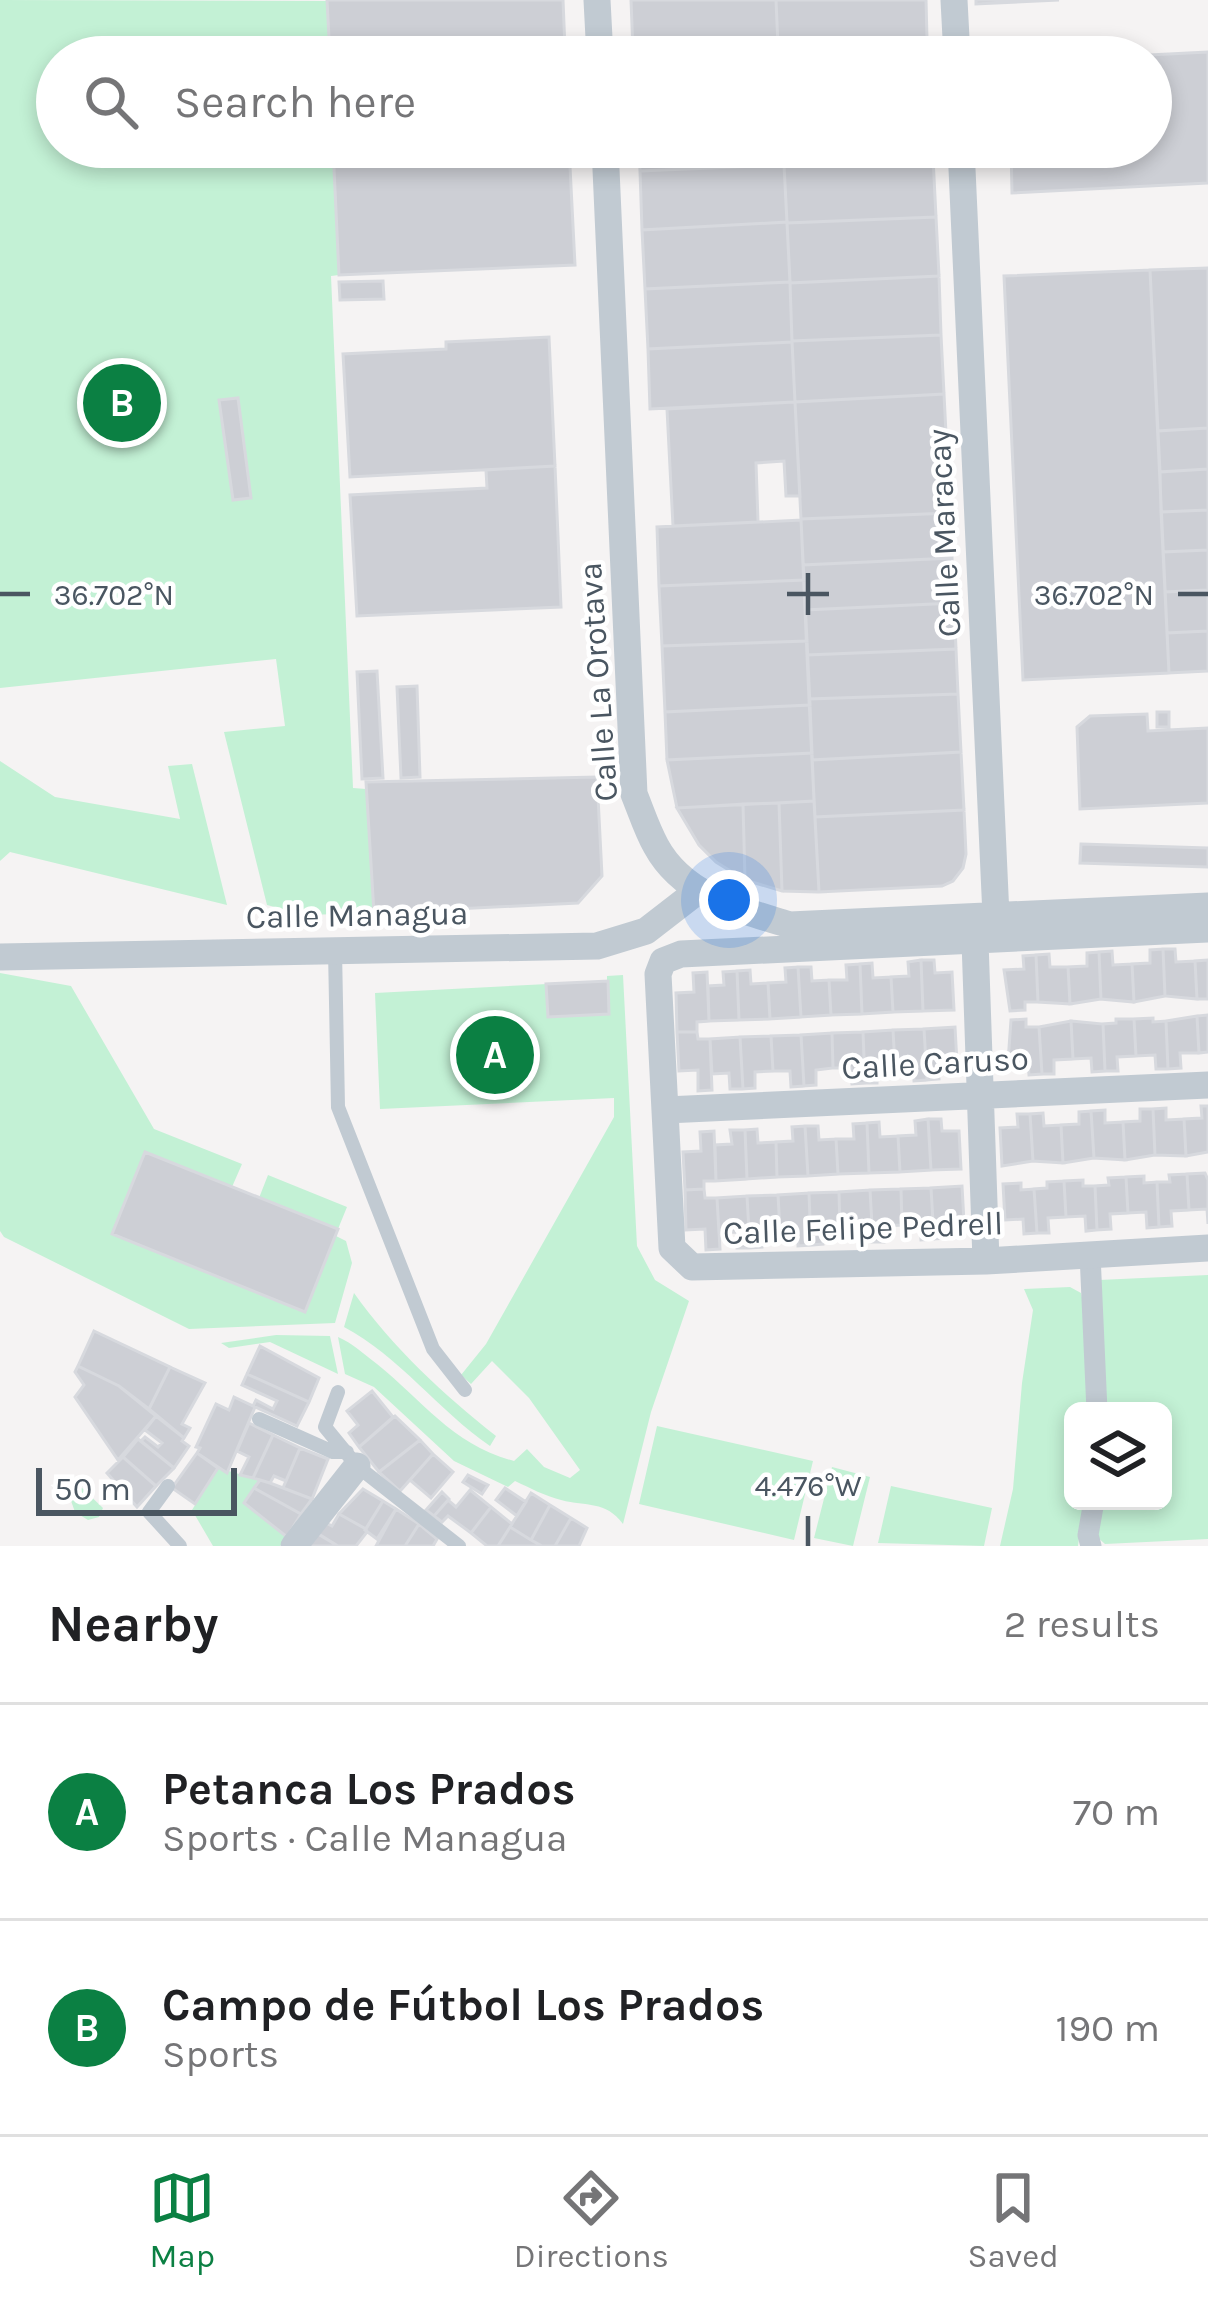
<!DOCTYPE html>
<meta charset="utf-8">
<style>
:root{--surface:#fff;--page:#f2f2f2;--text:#202124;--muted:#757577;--line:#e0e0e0;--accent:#0b8043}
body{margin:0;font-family:Karla,sans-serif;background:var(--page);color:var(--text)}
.controls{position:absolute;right:36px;bottom:36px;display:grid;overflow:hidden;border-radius:18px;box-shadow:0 6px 18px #0003}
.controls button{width:108px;height:108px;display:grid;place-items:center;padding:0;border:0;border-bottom:3px solid var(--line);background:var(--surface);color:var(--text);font:60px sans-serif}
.scale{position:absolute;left:36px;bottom:30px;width:201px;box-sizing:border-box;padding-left:12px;border:6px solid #4a5661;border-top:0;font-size:33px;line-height:42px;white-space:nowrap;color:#4a5661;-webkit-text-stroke:9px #fff;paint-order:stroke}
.you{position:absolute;left:729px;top:900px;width:42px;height:42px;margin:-30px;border:9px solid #fff;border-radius:50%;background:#1a73e8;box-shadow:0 0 0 18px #1a73e833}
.badge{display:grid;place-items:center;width:78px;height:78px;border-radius:50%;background:var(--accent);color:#fff;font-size:39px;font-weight:700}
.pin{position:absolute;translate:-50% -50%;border:6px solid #fff;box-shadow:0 3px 12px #0006}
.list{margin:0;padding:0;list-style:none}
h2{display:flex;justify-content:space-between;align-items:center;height:156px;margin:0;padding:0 48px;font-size:51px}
h2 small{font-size:39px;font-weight:400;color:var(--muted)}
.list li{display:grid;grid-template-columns:78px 1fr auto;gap:36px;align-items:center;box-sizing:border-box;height:216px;padding:0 48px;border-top:3px solid var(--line)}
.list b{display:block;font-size:45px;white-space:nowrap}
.list p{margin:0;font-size:39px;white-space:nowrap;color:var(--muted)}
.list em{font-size:39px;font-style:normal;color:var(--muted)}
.icon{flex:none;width:66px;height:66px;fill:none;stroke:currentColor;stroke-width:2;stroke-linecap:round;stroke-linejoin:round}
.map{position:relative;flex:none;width:1208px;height:1546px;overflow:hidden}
.search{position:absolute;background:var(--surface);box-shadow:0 6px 18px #0003;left:36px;right:36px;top:36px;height:132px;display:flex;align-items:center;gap:30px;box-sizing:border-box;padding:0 42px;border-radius:66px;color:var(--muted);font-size:45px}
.sheet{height:588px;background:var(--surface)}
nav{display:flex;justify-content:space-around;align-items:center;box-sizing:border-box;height:168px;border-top:3px solid var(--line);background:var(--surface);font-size:33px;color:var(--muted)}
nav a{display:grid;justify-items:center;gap:6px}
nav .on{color:var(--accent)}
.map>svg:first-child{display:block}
.green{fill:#c3f1d5}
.building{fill:#cdcfd5;stroke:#d7d9de;stroke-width:3}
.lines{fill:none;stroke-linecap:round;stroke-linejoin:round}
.service{stroke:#c1cad2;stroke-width:14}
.pedestrian{stroke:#c1cad2;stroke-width:21}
.minor{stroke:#c1cad2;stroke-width:27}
.ticks{fill:none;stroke:#4a5661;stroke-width:4.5}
.labels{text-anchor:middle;stroke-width:9;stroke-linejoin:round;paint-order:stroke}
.street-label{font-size:33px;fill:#4a5661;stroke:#fff}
.ticks-label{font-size:30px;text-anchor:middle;fill:#4a5661;stroke:#fff;stroke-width:9;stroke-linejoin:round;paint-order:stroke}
</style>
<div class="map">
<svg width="1208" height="1546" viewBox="0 0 1208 1546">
<rect width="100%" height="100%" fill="#f5f3f3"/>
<!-- green -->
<path class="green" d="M0 0 327 1 330 57H57V147H333L339 275 331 276 353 788 366 789 374 913 305 915 267 905 224 732 285 726 276 659 0 688Z
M0 761 55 797 180 819 168 766 192 764 227 905 10 852 0 861Z
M0 973 71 986 154 1129 242 1164 232 1187 113 1235 304 1312 336 1236 346 1241 352 1263 335 1323 189 1329 4 1237 0 1231Z
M623 975 637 1246 655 1280 689 1301 651 1412 623 1524C605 1500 587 1507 561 1500 545 1496 530 1488 515 1481L508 1487 454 1461 374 1387 345 1374 338 1337C352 1343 364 1354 377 1364 424 1402 453 1445 514 1461L527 1449 544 1467 570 1478 580 1470 529 1398 492 1361 471 1384 461 1375 486 1344 614 1117V1098L380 1109 375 993 607 981V976Z
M268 1175 347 1207 338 1229 259 1198Z
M1208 1275V1539L1105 1544 1096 1536 1100 1501H1163V1411H1105L1099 1280Z
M1070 1287 1081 1293 1084 1307 1089 1411H1073V1501H1084L1078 1546H1000L1013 1489 1022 1383 1033 1310 1024 1289Z
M354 1293C393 1348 444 1395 496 1436L490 1446C438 1410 399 1356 344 1327Z
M276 1335 330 1336 338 1374 270 1342 229 1348 221 1343Z
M657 1426 813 1461 794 1540 639 1504Z
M832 1467 870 1477 853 1546 814 1538Z
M218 1468 260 1480 245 1504 287 1537 280 1546H213L192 1510Z
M891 1486 992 1508 984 1546 878 1543Z
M81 1487 103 1508 99 1517 88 1520 75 1512 70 1498 72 1489Z"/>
<!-- building -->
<path class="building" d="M327 0H563L565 49 330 57Z
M631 0H776L778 46 633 51Z
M776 0H926L927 39 778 46Z
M976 0H1059L976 4Z
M927 39 928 57H779L778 46Z
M778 46 779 57H634L633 51Z
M565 49V57H383Z
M1208 52V183L1012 193 1011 147H1151V57H1109Z
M333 147H569L575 265 339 275Z
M639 147H783L784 165 640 171Z
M783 147H933V157L784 165Z
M933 157 936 217 787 223 784 165Z
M784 165 787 222 642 230 640 171Z
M936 217 939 276 790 283 787 223Z
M787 222 790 282 645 289 642 230Z
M1208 268V428L1158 431 1150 270Z
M1150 270 1169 673 1023 680 1004 276Z
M939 276 941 335 792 341 790 283Z
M383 281 384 299 340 300 339 282Z
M790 282 792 342 648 349 645 289Z
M941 335 944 394 795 402 792 341Z
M549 337 555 466 350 477 343 354 446 349V342Z
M792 342 795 402 650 409 648 349Z
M944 394 950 513 801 519 795 402Z
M238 398 251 498 233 500 219 400Z
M795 402 800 496H786L784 461 756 463 758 522 673 526 667 409Z
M1208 428V469L1160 472 1158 431Z
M555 466 561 607 357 616 350 495 487 488 486 470Z
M1208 469V510L1161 512 1160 472Z
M1208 510V550L1163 552 1161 512Z
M950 513 952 558 803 565 801 519Z
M801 520 804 580 659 586 657 527Z
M1208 550V590L1165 592 1163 552Z
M952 558 954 603 805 610 803 565Z
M804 580 807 641 662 646 659 586Z
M1208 590V631L1167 633 1165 592Z
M954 603 956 649 807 655 805 610Z
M1208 631V671L1169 673 1167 633Z
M807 641 810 705 665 712 662 646Z
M956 649 958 694 809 699 807 655Z
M377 671 383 778 362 779 357 672Z
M417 686 420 777 401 778 397 687Z
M958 694 961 752 812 760 809 699Z
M810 705 812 753 667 760 665 712Z
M1157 712H1169V727H1157Z
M1147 714 1148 731 1208 728V803L1080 809 1077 727 1090 716Z
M961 752 964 810 815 817 812 760Z
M812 753 814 801 677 808 667 760Z
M597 777 602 876 578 903 374 913 366 782Z
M814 801 819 892 782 891 779 803Z
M779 803 782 891 745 880 743 804Z
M743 804 745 880 716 862 699 845 677 808Z
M964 810 966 854 963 868 953 881 942 886 819 892 815 817Z
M1081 844 1208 848V867L1080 863Z
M1163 949 1165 996 1134 1002 1132 964 1150 963V950Z
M1163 949H1175L1176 962 1195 961 1197 999 1165 996Z
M1112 951 1113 965 1132 964 1134 1002 1101 999 1099 952Z
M1099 952 1101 999 1070 1004 1068 967 1087 966V953Z
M1049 954 1050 967H1068L1070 1004 1038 1002 1036 955Z
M1036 955 1038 1002H1025V1010L1010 1011 1004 970 1024 969 1023 956Z
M921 960H934L935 973 952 972 954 1010 923 1011Z
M921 960 923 1011 893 1012 891 977 909 976 908 962Z
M1208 960V999H1197L1195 961Z
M872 963 873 978 891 977 893 1012 862 1014 860 964Z
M860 964 862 1014 831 1015 829 980H847L846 965Z
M798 967H811L812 981 829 980 831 1015 801 1017Z
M798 967 801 1017 770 1019 768 983 786 982 785 968Z
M750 970 751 984 768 983 770 1019 739 1020 737 971Z
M737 971 739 1020 709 1021 708 986 724 985 723 972Z
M707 972 709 1021 697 1022V1032H677L676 993 694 992 693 973Z
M608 981 609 1014 548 1017 546 984Z
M1208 1015V1052L1199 1053 1197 1016Z
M1197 1016 1199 1053H1180L1181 1068 1168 1069 1166 1021Z
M1153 1018V1022L1166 1021 1168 1069H1156L1155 1055 1136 1056 1134 1019Z
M1026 1019V1027H1039L1042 1074 1029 1075 1028 1061 1008 1062 1011 1020Z
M1116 1019H1134L1136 1056 1117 1057 1118 1071H1105L1103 1024 1116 1023Z
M1071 1021 1103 1024 1105 1071 1092 1072 1091 1058 1073 1059Z
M1071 1021 1073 1059 1054 1060V1074H1042L1039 1027Z
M955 1027 957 1063 938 1064 939 1079 927 1080 924 1029Z
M924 1029 927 1080 914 1081 913 1065 895 1066 893 1030Z
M893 1030 895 1066 877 1067V1083H865L863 1032Z
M677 1032H697L698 1039H710L712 1090 698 1091V1070L679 1071Z
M863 1032 865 1083 852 1084 851 1068H833L832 1033Z
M832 1033 833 1068 816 1070V1085L804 1086 801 1035Z
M801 1035 804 1086 791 1087 790 1071H773L771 1036Z
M771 1036 773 1071 755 1072V1088L743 1089 740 1037Z
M740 1037 743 1089H730L729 1073 712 1074 710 1039Z
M1201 1106H1208V1152L1186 1156 1184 1119 1202 1118Z
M1166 1108V1120L1184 1119 1186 1156 1155 1155 1153 1109Z
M1140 1109H1153L1155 1155 1125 1160 1123 1122 1140 1121Z
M1105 1110V1123L1123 1122 1125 1160 1094 1158 1091 1111Z
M1091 1111 1094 1158 1063 1163 1061 1125 1079 1124V1112Z
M1043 1113 1044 1126 1061 1125 1063 1163 1033 1161 1030 1114Z
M1017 1114H1030L1033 1161 1002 1166 1000 1128 1018 1127Z
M928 1119H941L942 1131H959L961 1169 931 1170Z
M928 1119 931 1170 900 1172 898 1136 916 1135 915 1121Z
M879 1122 880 1137 898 1136 900 1172 869 1173 867 1123Z
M867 1123 869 1173 838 1174 836 1139H854L853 1124Z
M805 1126H818L819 1140 836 1139 838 1174 808 1176Z
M805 1126 808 1176 777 1177 776 1142 793 1141 792 1127Z
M757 1129 758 1143 776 1142 777 1177 747 1179 745 1130Z
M730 1130H745L747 1179 716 1181 715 1145 732 1144Z
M714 1131 716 1181H704V1189L685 1190 683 1152 701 1151 700 1132Z
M145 1152 338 1229 305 1312 112 1234Z
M1205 1173 1208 1180V1224L1207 1209 1189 1210 1187 1174Z
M1187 1174 1189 1210 1171 1211 1172 1226 1159 1227 1157 1182H1170L1169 1175Z
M1144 1176V1183L1157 1182 1159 1227 1147 1228 1146 1212 1128 1213 1126 1177Z
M1126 1177 1128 1213 1110 1214 1111 1229 1097 1230 1095 1186 1109 1185 1108 1178Z
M1083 1180V1186H1095L1097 1230 1086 1231 1085 1216 1066 1217 1064 1181Z
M1064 1181 1066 1217 1048 1218 1049 1233H1037L1034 1189 1047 1188V1182Z
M1021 1183V1190L1034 1189 1037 1233 1024 1234 1023 1219 1005 1220 1003 1184Z
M962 1186 964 1222 946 1223V1238L934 1239 931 1188Z
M931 1188 934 1239 921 1240 920 1224 902 1225 901 1189Z
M704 1189 705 1198H717L720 1249 706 1250 705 1229 686 1230 685 1190Z
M901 1189 902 1225 884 1226V1242H873L870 1190Z
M870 1190 873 1242H859L858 1227H840L839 1192Z
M839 1192 840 1227 823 1229V1244L811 1245 809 1193Z
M809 1193 811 1245 798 1246V1230H780L778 1195Z
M778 1195 780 1230 762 1231V1247L750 1248 747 1196Z
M747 1196 750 1248H737V1232L719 1233 717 1198Z
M94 1331 170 1367 149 1409 119 1386 78 1366Z
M260 1346 319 1378 309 1402 247 1374Z
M78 1366 119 1386 156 1416 118 1460 75 1397 84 1385 75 1372Z
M170 1367 205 1383 182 1424 190 1428 184 1438 149 1409Z
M247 1374 309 1402 297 1426 253 1406 256 1400 273 1409 277 1401 242 1385Z
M372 1391 393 1417 359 1447 349 1433 358 1425 347 1411Z
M234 1397 255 1407 227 1473 197 1453 200 1448 196 1447 216 1404 229 1410Z
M156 1416 184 1438 182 1441 189 1446 174 1468 141 1441 145 1437 158 1447 162 1443 145 1430Z
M395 1416 420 1440 379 1472 359 1447Z
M249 1423 273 1435 253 1478 240 1475 249 1457 237 1451Z
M273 1435 300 1448 286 1481 274 1476 270 1483 253 1478Z
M138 1439 174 1468 156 1486 123 1457Z
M420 1440 433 1454 400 1491 379 1472Z
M300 1448 328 1459 312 1499 283 1488Z
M197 1453 218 1468 195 1504 172 1488Z
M433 1454 453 1472 431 1498 410 1480Z
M123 1457 156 1486 137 1507 107 1473Z
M468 1475 488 1485 482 1494 463 1482Z
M260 1480 270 1483 312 1499 301 1514 254 1488Z
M254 1488 301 1514 287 1537 244 1503Z
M505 1488 526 1502 517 1516 496 1500Z
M363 1489 383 1501 366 1529 339 1514Z
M470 1490 491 1507 471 1533 448 1516 442 1522 434 1516 448 1500 456 1507Z
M442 1492 449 1499 434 1516 426 1510Z
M531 1493 550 1505 531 1540 510 1527Z
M383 1501 396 1509 377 1539 365 1530Z
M550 1505 571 1518 555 1546H542L531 1540Z
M491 1507 512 1524 498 1546H487L471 1533Z
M396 1509 419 1524 405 1546H376Z
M339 1514 366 1529 367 1532 356 1546H338L317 1533 324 1522 332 1526Z
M571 1518 587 1528 579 1546H555Z
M419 1524 437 1539 433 1546H405Z
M510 1527 531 1540 542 1546H498Z
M313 1531 338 1546H305Z"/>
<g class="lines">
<!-- service -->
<path class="service" d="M335 950 338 1107 433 1349 465 1390
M338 1392 325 1427 357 1466 459 1546
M259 1419 333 1452H347
M168 1486 149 1512 180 1546"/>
<!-- pedestrian -->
<path class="pedestrian" d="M1090 1254 1097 1411
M1091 1546 1088 1535 1094 1501"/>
<!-- minor -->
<path class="minor" d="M597 0 600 57
M954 0 957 57
M605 147 634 794C641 811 647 830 656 846 683 896 741 910 790 925L1208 906
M961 147 996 916
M1208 929 681 954 663 961 658 974 672 1248 692 1267 986 1261 1208 1248
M975 941 986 1261
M0 957 597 946 646 931 699 890
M666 1110 1208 1085
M294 1546 357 1466"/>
</g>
<!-- ticks -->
<path class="ticks" d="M808 573V615M0 594H30M787 594H829M1178 594H1208M808 1516V1546"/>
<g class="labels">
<!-- street labels -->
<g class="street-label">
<text transform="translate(943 533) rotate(-93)" y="12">Calle Maracay</text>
<text transform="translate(597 682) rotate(-94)" y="12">Calle La Orotava</text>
<text transform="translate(357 914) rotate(-1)" y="12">Calle Managua</text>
<text transform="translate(935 1062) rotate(-3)" y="12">Calle Caruso</text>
<text transform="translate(863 1227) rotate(-2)" y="12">Calle Felipe Pedrell</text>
</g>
</g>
<g class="ticks-label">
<text x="114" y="605">36.702°N</text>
<text x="1094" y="605">36.702°N</text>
<text x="808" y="1496">4.476°W</text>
</g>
</svg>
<div class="controls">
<button><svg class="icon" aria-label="layers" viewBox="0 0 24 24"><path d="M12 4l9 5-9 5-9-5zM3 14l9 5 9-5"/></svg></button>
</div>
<div class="scale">50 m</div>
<div class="you"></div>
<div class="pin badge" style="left:495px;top:1055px">A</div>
<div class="pin badge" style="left:122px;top:403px">B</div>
<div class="search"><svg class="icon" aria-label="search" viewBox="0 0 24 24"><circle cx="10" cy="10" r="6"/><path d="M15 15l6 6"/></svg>Search here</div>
</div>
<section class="sheet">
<h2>Nearby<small>2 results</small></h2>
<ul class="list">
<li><span class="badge">A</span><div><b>Petanca Los Prados</b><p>Sports · Calle Managua</p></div><em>70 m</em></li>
<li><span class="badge">B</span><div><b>Campo de Fútbol Los Prados</b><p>Sports</p></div><em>190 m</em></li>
</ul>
</section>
<nav>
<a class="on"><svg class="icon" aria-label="map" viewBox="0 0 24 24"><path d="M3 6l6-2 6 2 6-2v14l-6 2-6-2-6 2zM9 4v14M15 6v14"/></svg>Map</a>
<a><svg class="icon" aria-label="directions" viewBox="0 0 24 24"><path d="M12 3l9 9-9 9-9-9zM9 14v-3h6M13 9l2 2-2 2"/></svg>Directions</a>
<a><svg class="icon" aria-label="saved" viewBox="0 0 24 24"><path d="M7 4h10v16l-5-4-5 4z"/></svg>Saved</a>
</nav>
